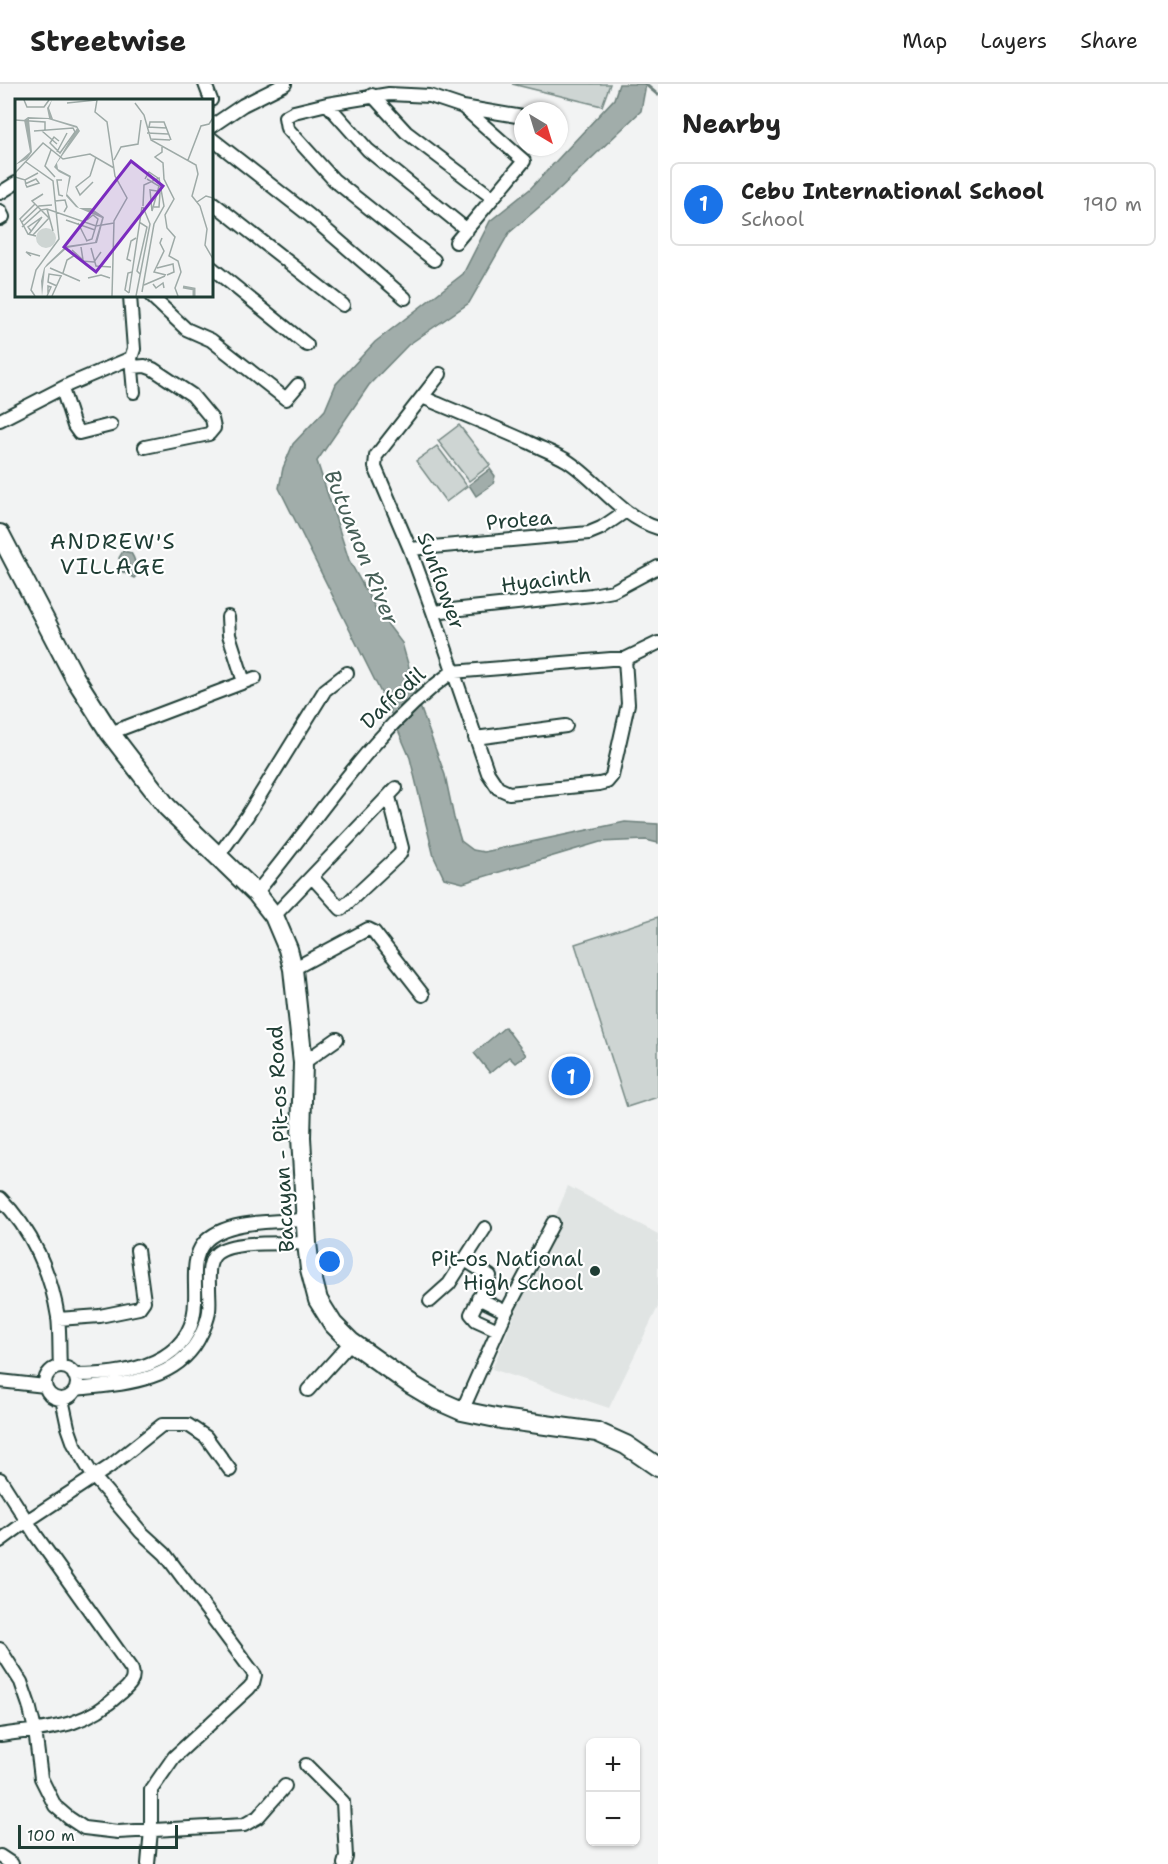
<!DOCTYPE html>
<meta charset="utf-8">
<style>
:root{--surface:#fff;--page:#f6f6f6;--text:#222;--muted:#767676;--line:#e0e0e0;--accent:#1a73e8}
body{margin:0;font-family:"Shantell Sans",sans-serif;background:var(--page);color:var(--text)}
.controls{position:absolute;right:18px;bottom:18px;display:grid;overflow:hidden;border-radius:9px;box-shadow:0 2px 4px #0004}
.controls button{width:54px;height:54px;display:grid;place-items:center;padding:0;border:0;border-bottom:2px solid var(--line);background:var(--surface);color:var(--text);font:30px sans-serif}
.compass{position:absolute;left:514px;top:18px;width:54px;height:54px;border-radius:50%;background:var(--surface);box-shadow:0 2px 4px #0004;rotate:142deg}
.scale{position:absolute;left:18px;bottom:15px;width:160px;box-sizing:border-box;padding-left:6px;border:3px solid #1f3d34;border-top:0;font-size:16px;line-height:21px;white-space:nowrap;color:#1f3d34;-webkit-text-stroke:4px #fff;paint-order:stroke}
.you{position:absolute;left:330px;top:1178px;width:21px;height:21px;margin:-15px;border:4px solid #fff;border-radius:50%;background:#1a73e8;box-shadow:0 0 0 9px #1a73e833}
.badge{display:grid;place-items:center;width:39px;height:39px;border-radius:50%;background:var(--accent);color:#fff;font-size:20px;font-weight:700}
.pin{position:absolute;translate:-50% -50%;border:3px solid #fff;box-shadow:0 2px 6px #0006}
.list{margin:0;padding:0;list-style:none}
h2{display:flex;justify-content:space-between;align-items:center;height:78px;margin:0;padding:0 24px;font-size:26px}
h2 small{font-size:20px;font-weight:400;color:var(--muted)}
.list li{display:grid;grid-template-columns:39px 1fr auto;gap:18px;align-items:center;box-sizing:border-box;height:84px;margin:0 12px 12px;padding:0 12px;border:2px solid var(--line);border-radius:9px}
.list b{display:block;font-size:22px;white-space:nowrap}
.list p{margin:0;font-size:20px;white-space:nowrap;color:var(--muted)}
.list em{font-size:20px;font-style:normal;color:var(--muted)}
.map{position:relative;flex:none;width:658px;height:1780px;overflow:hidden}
header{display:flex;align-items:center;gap:36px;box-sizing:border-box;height:84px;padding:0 30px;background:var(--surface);border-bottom:2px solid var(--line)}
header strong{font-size:28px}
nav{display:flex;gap:33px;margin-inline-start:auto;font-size:21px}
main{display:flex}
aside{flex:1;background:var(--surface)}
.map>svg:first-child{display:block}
.built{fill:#e0e4e3}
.green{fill:#ced5d3;stroke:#768984;stroke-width:1.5}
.water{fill:#a1adaa;stroke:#6d807b;stroke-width:1.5}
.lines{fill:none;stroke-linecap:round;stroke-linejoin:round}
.stream{stroke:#6d807b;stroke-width:3}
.minor-casing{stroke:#1f3d34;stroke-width:16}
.secondary-casing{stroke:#1f3d34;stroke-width:22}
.minor{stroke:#fff;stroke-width:12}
.secondary{stroke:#fff;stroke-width:18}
.poi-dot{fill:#1f3d34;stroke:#fff;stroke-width:2}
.labels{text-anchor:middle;stroke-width:4.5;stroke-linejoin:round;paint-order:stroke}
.street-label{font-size:21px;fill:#1f3d34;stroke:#fff}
.poi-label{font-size:21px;fill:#1f3d34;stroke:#fff;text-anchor:end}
.neighbourhood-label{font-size:22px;letter-spacing:1.5px;fill:#1f3d34;stroke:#fff}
.water-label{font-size:22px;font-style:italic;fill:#465f57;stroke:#fff}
.inset-river{fill:none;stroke:#a1adaa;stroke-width:3}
.inset-road{fill:none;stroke:#9eaaa7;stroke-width:1.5}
.view{fill:#7b2cbf;fill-opacity:0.15;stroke:#7b2cbf;stroke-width:3}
.inset-edge{fill:none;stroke:#1f3d34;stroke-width:3}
</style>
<header>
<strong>Streetwise</strong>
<nav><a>Map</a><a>Layers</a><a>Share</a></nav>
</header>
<main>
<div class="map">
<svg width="658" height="1780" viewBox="0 0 658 1780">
<rect width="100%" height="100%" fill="#f2f3f3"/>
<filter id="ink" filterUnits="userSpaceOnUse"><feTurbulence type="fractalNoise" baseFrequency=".0167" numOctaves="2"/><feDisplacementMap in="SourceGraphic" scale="12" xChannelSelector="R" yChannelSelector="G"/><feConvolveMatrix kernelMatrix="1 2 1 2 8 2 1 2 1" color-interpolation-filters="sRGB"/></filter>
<g filter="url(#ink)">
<!-- built -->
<path class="built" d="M568 1102 658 1150V1223L609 1324 492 1285Z"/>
<!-- green -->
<path class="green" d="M512 0H610L602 22Z
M459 341 490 381 469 397 438 357Z
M437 362 467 402 446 418 416 377Z
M658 833V1013L627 1023 575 860Z"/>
<!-- water -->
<path class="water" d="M619 0H646L641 27 552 112 509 149 469 219 408 261 369 301 317 377 349 476 376 525 402 559 421 625 445 691 454 734 461 757 473 766 484 768 625 738 658 740V759L646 756 600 758 463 799 444 794 434 773 410 674 389 625 279 404 283 384 293 360 325 326 336 300 375 258 463 190 490 137 530 105 614 15Z
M490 385 495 392 493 400 476 412 469 401Z
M123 467 131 469C135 475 137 484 137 491L134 494 121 487 119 474Z
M505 943 526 971 515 979 509 973 490 989 474 969Z"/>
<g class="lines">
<!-- stream -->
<path class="stream" d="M645 0 658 11"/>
<!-- minor casing -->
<g class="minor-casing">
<path id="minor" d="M205 0 211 16
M372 11 406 48 493 114
M327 20 368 66 467 146
M212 42 243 21 285 0
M212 55 309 131 405 214
M0 109 16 99
M212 118 343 221
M0 127 3 133 0 135
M456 158 524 77 463 23
M434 176 334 96 287 44 285 33 294 28 327 20 389 10 430 12 463 23 523 33
M212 184 307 261
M130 212 134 265 131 274 134 308
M151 212 186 245 211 256 286 315 298 301
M132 283 145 282 153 285 192 311 212 335 214 344 209 350 145 363
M440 290 376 372 375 383 410 465 433 528 488 689 498 704 509 709 599 700 607 698 612 692 628 620 625 575
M62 305 74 342 79 349 111 341
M422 313C457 328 493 342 528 358 540 364 554 369 566 376 598 396 620 433 658 444
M0 336 70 300 131 274
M410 465 589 449 601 444 626 427
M433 528 592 511 613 507 658 483
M228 533 229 551 244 598
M110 649 255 594
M475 654 566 642
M218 772 247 732 325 606 347 589
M312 793 341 825 400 770 402 764 389 713
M256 809C320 733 371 647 452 588L611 575H625L658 559
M274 832 396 704
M293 885 368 845 374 848 423 911
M303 979 337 955
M0 1114C32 1146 51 1189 58 1233 60 1249 59 1267 60 1283
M465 1176 490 1192 471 1230 476 1236 498 1246
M478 1214 506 1228
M430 1217 449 1200 485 1144
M58 1235 100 1232 139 1224 144 1217 137 1166
M45 1299a16 16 0 1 1 32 0a16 16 0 1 1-32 0Z
M74 1291C124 1291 195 1282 195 1216 196 1198 191 1174 204 1159 224 1135 277 1138 305 1136
M0 1297 45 1302
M76 1305C119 1300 174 1299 198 1256 203 1247 208 1237 209 1227 210 1219 209 1211 209 1204 209 1192 207 1177 217 1169 233 1156 285 1160 307 1159
M308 1306 351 1258
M62 1315 68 1343 74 1360 93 1392 141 1448 165 1470 255 1591 253 1599 249 1604 174 1673 151 1706V1746L148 1780
M462 1327 506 1228 553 1139
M0 1395 37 1453 132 1586C135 1597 129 1602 121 1609 83 1645 48 1644 0 1651
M0 1457 27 1437 109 1383 162 1341H188L206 1353 230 1386
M0 1565 21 1598 29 1621 35 1646 41 1694 55 1722 69 1734 84 1744 118 1748 244 1741 258 1733 285 1702
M306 1681 343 1718 346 1773 344 1780
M0 1772 12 1780"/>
</g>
<!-- secondary casing -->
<g class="secondary-casing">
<path id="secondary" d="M0 450 75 594 110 649 167 723 256 809 274 832 288 865 293 885 303 979 301 1053 307 1159 310 1185 318 1216 333 1240 351 1258 410 1300 437 1316 462 1327 501 1335 597 1348 626 1361 658 1383"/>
</g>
<!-- minor -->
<use href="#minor" class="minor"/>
<!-- secondary -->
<use href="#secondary" class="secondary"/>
</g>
</g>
<!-- markers -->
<circle class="poi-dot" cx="595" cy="1187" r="6"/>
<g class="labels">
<!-- street labels -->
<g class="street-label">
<text transform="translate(519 436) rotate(-5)" y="7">Protea</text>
<text transform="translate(546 496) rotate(-7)" y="7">Hyacinth</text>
<text transform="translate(441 497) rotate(70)" y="7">Sunflower</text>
<text transform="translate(393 614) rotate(-43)" y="7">Daffodil</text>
<text transform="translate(281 1055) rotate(-93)" y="7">Bacayan - Pit-os Road</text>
</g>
<!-- poi labels -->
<g class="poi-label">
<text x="583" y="1182">Pit-os National<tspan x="583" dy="24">High School</tspan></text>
</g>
<!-- neighbourhood labels -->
<g class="neighbourhood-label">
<text x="113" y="465">ANDREW'S<tspan x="113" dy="25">VILLAGE</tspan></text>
</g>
<!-- water labels -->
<g class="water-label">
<text transform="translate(362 463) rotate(68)" y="8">Butuanon River</text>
</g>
</g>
<!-- overview -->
<g transform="translate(15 15)">
<rect width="198" height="198" fill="#f2f3f3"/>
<path d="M21 139a10 10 0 1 1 20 0a10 10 0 1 1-20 0Z" fill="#ced5d3"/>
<path d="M37 1 34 9 38 20 62 27 65 32 42 64 43 70 56 77 52 95 64 109H76L89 118 82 144 52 149 30 169 27 197 26 182 29 169 32 165 51 147 80 143 87 119 61 108 51 97 54 78 44 73 39 68 62 29 33 20H14L17 53 12 60 0 66 15 53 9 21 13 18 34 19 32 9Z" fill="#a1adaa"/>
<path class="inset-river" d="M168 188 179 190V197"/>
<path class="inset-road" d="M9 1 12 8H29L34 1M82 1 80 13 92 23 100 77 112 99 99 122 97 197M52 4 81 1M120 4 129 16 136 41 181 66 183 75 177 97 185 107 192 130 190 146 198 160M0 21 30 23V32M132 28 152 29M134 28 135 23H149L156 41M19 32 58 29 60 33 45 54 35 44 39 38 44 42M27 32 42 45M132 34 153 35M135 40 155 41M147 47V53L140 58 148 64 149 80 159 100 150 116 152 129 160 138 154 157 163 162 166 173 160 189 163 197M36 51 30 67 40 78M42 53 52 34M99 61 106 48 123 45 126 21M173 61 186 27 194 25 198 19M11 63 38 82 44 140 21 171 16 191 20 197M0 74 28 44 48 60 75 55 99 69M75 77 61 88 65 96 78 83M75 77 81 58M0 78 10 81 23 74M130 80 134 73 143 79M132 80 144 87 137 112 135 91 142 92M10 81 11 86 12 88 24 84 21 80 10 85M47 81H42L44 96 48 97M28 95 17 102 34 119M40 102 50 101 52 108 49 113M182 103 191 97 198 99M20 105 5 120 13 135 21 137M139 108H144L145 94 142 92M32 110 38 132M51 121 80 131M7 123 24 107 37 106M124 123 132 128 122 172 125 175M63 124 72 142M7 128 26 111 32 110 81 127 99 124M16 132 13 128 27 118M14 135 27 118M18 136 34 119M147 139 145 144 149 152 139 173 151 176M71 142 77 140 83 120 78 116 72 121M76 149 81 167 96 168M57 151 68 161 66 148M16 157 11 153 25 157M66 162 79 163 86 153M116 162 112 160 116 142 121 139M35 169 65 182M142 169 158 165 159 173 152 176M48 174 52 161 60 156M73 179 86 176 95 179M138 185 141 189 148 184 149 189M129 186 150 177M42 187 33 183 34 175 47 177M127 193 139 125 149 107 144 79 129 86 128 107M114 194 127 108M114 194 110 191 113 174 117 173M32 197 36 188 33 187V195M37 197 46 177M121 197 135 125 128 108"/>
<path class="view" d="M116 62 148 87 81 173 49 148Z"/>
<rect width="198" height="198" class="inset-edge"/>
</g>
</svg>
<div class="controls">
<button>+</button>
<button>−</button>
</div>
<svg class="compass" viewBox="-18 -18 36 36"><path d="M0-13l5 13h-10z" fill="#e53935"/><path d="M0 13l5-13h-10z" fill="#767676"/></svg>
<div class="scale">100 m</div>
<div class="you"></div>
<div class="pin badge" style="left:571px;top:992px">1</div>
</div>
<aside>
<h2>Nearby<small></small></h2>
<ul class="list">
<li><span class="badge">1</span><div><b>Cebu International School</b><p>School</p></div><em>190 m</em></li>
</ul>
</aside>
</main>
